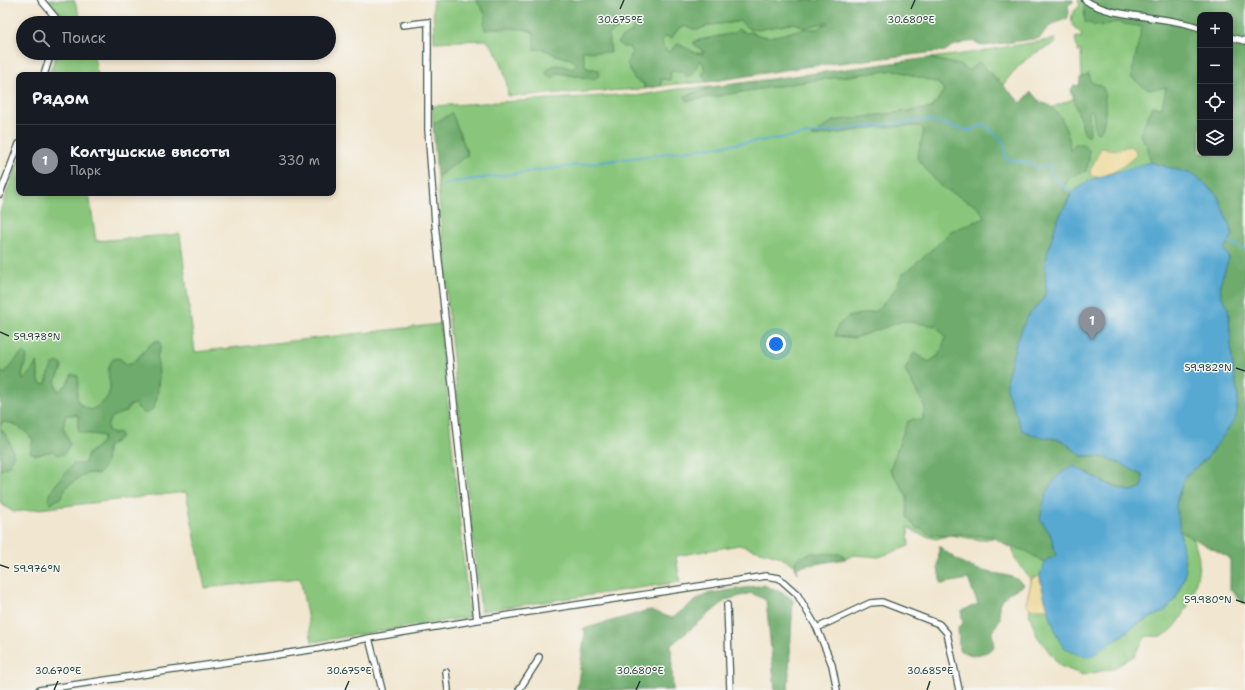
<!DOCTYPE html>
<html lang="ru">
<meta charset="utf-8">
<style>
:root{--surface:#171b24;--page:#20242c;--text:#f1f3f6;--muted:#9ea1a6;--line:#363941;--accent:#8c9099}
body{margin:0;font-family:"Shantell Sans",sans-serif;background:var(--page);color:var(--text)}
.controls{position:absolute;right:12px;top:12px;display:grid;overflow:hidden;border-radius:8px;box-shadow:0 2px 6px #0003}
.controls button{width:36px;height:36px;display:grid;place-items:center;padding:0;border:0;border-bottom:1px solid var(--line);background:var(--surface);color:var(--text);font:20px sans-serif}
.you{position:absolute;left:776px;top:344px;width:14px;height:14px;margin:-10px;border:3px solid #fff;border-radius:50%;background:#1a73e8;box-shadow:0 0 0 6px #1a73e833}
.badge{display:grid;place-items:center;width:26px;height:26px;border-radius:50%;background:var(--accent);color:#fff;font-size:13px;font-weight:700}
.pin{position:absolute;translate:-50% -33px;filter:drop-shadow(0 1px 2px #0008)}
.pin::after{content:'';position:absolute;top:21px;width:14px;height:12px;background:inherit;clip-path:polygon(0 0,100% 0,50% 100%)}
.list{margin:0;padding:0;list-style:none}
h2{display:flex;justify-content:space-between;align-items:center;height:52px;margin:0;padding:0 16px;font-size:17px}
h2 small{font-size:13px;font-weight:400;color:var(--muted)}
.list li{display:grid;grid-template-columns:26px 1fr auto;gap:12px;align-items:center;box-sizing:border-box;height:72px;padding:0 16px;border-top:1px solid var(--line)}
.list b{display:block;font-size:15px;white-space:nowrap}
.list p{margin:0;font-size:13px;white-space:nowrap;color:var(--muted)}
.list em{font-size:13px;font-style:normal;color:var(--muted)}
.icon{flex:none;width:22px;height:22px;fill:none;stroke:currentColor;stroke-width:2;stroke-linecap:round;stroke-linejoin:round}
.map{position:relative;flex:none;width:1245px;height:690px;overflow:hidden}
.search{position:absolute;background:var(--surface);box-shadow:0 2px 6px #0003;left:16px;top:16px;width:320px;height:44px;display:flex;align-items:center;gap:10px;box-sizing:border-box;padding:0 14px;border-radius:22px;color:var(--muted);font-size:15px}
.panel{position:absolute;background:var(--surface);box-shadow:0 2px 6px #0003;left:16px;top:72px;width:320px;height:124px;border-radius:8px}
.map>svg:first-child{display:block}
.green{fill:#89c67c;stroke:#548258;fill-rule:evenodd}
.forest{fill:#6eab6c;stroke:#467450;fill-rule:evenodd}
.sand{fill:#eeda9e;stroke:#868c69}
.water{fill:#58a9d2;stroke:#3c7383}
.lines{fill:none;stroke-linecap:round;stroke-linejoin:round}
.stream{stroke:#58a9d2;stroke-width:2}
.minor-casing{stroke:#3e564b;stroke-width:8}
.minor{stroke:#fff;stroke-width:5.5}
.ticks{fill:none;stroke:#1f3d34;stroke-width:1.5}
.ticks-label{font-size:10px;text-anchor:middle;fill:#1f3d34;stroke:#f6f6f2;stroke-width:3;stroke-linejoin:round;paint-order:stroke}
</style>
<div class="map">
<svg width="1245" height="690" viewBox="0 0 1245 690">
<rect width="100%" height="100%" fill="#f6f6f2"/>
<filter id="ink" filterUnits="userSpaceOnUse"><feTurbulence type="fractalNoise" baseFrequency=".025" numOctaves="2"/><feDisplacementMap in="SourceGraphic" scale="8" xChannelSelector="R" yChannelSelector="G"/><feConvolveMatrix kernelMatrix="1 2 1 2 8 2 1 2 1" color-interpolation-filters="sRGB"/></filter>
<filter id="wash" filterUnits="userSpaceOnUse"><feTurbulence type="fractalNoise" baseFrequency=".012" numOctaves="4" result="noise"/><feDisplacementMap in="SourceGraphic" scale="16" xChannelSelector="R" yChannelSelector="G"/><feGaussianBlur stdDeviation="0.9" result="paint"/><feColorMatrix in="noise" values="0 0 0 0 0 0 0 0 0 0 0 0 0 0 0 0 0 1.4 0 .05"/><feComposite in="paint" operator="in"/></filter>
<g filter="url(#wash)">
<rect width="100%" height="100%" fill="#f1e6cf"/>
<!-- green -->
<path class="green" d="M45 0H74L83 23H66Z
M433 0H476L486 15 484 24 500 29H529L534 33 540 49C546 49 549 52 555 55 565 59 566 55 577 64L573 69 555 65 558 73 594 79 599 70 586 68 582 50 611 52 608 35C617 29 624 22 635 26L632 32 621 38 632 52 627 63 635 79 644 84V89L508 96C507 77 501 54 486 40L434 42Z
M1078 0H1245L1230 15H1200V153H1230L1245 52 1184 526C1192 537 1199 549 1199 562 1199 582 1183 631 1161 636 1157 637 1151 636 1146 636L1134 656 1112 669 1083 675 1060 666 1037 636 1029 614 1033 590 1031 580 1015 559 1012 547 999 537 980 540 950 535 936 539 919 534 908 527 909 546 879 557 854 555 845 559 842 554 798 558 794 565 778 556 739 545 676 556 680 582 481 611 450 330 437 177 467 155 452 113 433 124 432 106 619 95 636 96 678 89 711 87 686 96 687 101 815 80 895 70 938 83 944 90 932 108 833 121 812 137 878 127 919 126 924 130 959 65 929 58C972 54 1013 45 1056 39L1055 44C1029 54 1020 63 1003 85L979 62 974 66 1023 120 1082 95 1081 50 1078 52 1075 38 1077 37 1081 38V33C1070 25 1067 15 1080 6ZM883 304 855 338 848 317 877 311ZM939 355 925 407 905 371 929 362Z
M740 21 749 29 782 26 794 23 806 27 827 22 828 24 822 25 818 29C813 29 807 28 802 29 785 33 768 42 751 32L746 33 741 30 734 33 695 41 694 44 704 52C696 56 686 48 678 44L669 52C663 48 661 45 663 38L666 36 671 38 678 29 684 26 698 30C712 22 725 25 740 21Z
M57 53H93L98 75H49Z
M698 61H702L705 70V80L708 82 675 84 661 86V79L671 71H680Z
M19 159V193H89L96 241 180 234 195 352 440 324 469 617 312 642 300 578 205 588 186 492 13 512 0 503V470L9 466 8 438 0 428 2 422C12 421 26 430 32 439 34 443 35 450 36 455L53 451 70 444 63 427 66 415H78L79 421 77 426 84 434H97L103 436 102 442 88 454 84 465 48 499 51 504 61 497 67 486 87 473 99 474C106 465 107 459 107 447L117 441 113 434 108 431 107 425 114 415 126 412C131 401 146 401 157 398L159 375 157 357 161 346 154 341C150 346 133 364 128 365L119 358 108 369C112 391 112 399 91 410 76 405 74 395 79 382L72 374 67 384 58 393 55 381 61 371 52 365 46 383 41 384C36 377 39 370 37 362L31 372 23 380 22 374 27 358 19 355 16 361 4 374 0 371V211Z"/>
<!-- forest -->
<path class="forest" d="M476 0H1073V2L1068 5 1069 13 1067 19C1054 23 1047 26 1040 38L984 46 972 41 952 46 945 51 804 67 708 82 702 75 705 70 702 61H699L693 75 687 77 680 71H671L670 80 661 79V86L644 89V84L634 79 627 63 632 52 629 47H622L618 42 621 38 632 32 634 26C624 22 617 29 608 35L611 53 582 51 586 68 599 70V76L594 79 558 73 554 77H548L546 72C553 61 563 66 573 69L577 64C566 55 566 59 556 55 547 51 544 48 534 50V33C525 26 496 27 485 30L484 24 486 15ZM740 21 749 29 758 30 794 23 806 27 827 22 828 24 822 25 818 29C813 29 807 28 802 29 785 33 768 42 751 32L746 33 738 29 734 33 695 41 694 44 704 52 702 54 696 53 678 44 669 52C663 48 661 45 663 38L666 36 671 39 678 29 684 26 698 30C712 22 725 25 740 21Z
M1083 0H1245V605L1230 590V558L1179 531 1176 505 1186 474 1207 458 1220 439 1238 396 1233 369 1228 308 1221 295 1220 284 1229 258 1224 249 1233 234 1218 196 1195 175 1150 162 1148 147 1140 135 1152 106 1162 108 1166 87C1147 92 1146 89 1131 77L1142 27 1115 22 1100 27 1085 22ZM1200 15H1230V153H1200Z
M929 58 959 65 969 70 979 62 1021 103 1031 92 1040 102 1049 105 1061 117 1069 138 1070 151 1075 144H1083L1089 150V160L1086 171C1074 174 1066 178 1064 191L1071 194 1057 221 1045 262 1046 291 1044 298 1026 319 1016 343 1007 378 1036 436 1061 440 1082 456 1112 458 1143 476 1142 487 1131 491 1098 480 1088 472 1040 519 1050 533 1056 555 1053 558H1049L1045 563 1026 551 1007 546 992 536H970L959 534 943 536 930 534 915 527 907 517V496L890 469 907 422 914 419 922 421 925 407 905 370 914 353 929 362 939 355 946 337 936 326 903 321 855 338 835 336 838 325 848 317 877 311 894 291 902 275 934 248 951 231 985 218 978 207 940 186 917 158 924 131 919 126 878 127 811 137 833 121 932 108 944 90 938 83 895 70 815 80 687 101 685 96 711 87Z
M1089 74 1091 82 1099 85 1104 89C1105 102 1108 122 1099 133L1096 132 1095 130 1093 112 1091 110 1089 112 1090 133 1088 136 1084 132 1071 90 1074 85 1079 86 1080 78Z
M452 113 468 155 437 177 433 124Z
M159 340 161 346 157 357 159 375 157 398 153 409 149 413H143L134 404 129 406 126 412C115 415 106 418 108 431L113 434 119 432 121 437 107 447 106 464 99 474 87 473 67 486 61 497 51 504 48 499 53 488 73 464H84L88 454 102 442 103 436 79 432C77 426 79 422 78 415H66L63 427 70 444 64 454 58 455 53 451 36 455 30 452 33 440C26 431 14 421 2 422L0 428 8 438 14 455 9 466 0 470V371L4 374C8 368 19 355 24 352L27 357 22 374 23 380 31 372 37 362C39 370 36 377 41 384L46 383 52 365 57 362 62 365 61 371 55 381 58 392 67 384 72 374 78 376C81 390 68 402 91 410 127 391 98 378 113 359L119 358 128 365C140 361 146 343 159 340Z
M939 546C952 557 966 567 983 571 998 575 1013 573 1024 585L1007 594 999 604 1000 619 992 632 994 647 987 652 973 656 959 650 958 628 963 623 961 611 978 604 968 579 941 584 938 569Z
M812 553 842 554 845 559 797 567 798 573 794 565 798 558Z
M764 585 785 594 793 600 788 690H775L766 600 751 593 726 600 671 645 673 690H577L585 632 583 629 650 610 672 618 705 594Z"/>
<!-- sand -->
<path class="sand" d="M1129 146 1135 149 1136 155C1126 165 1106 180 1091 176L1090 171 1101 148 1117 150Z
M1040 576 1049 609H1031L1026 604 1032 578Z"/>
<!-- water -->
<path class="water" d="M1150 162 1195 175 1218 196 1233 235 1224 249 1229 258 1220 284 1221 295 1228 307 1233 369 1238 396 1236 418 1207 458 1186 475 1179 492 1176 505 1186 570 1183 581 1176 598 1165 611 1134 626 1120 637 1090 657C1078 655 1071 653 1062 645 1057 640 1040 586 1040 577 1040 571 1045 563 1049 558H1053L1056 555 1050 533 1040 519C1045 496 1049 477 1073 466 1092 474 1109 489 1130 491 1134 491 1139 489 1142 487L1143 476C1123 464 1106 454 1082 456L1062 440 1036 436 1022 430 1007 392V378L1016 343 1026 319 1044 298 1046 291 1045 262 1057 221 1073 192 1090 180Z"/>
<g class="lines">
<!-- stream -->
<path class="stream" d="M443 186 453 182 833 131 927 120 970 131 984 124 1004 143 1005 159 1024 162 1040 168 1048 165 1055 180 1074 194
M1226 241 1245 249"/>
</g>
</g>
<g filter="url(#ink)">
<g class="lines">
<!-- minor casing -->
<g class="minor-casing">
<path id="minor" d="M41 0 60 23
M1085 0C1111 19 1168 15 1200 28
M403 25 428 22V130L435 223 477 620
M1230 37 1245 41
M44 75 51 53
M0 194 19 144
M727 605 730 690
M817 628 870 603 882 602 939 624 947 633 959 690
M369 638 382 690
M446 672 448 690
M39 690 316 649 369 638 477 620 766 576 779 578 797 594 817 628 832 665 837 690
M519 690 537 662 539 657"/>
</g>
<!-- minor -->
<use href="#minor" class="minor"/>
</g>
</g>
<!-- ticks -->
<path class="ticks" d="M620 9 624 0M911 9 915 0M0 332 9 336M1236 368 1245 371M0 565 9 568M1236 600 1245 603M54 690 58 681M345 690 349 681M636 690 640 681M927 690 930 681"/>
<g class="ticks-label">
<text x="620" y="23">30.675°E</text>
<text x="911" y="23">30.680°E</text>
<text x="37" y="340">59.978°N</text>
<text x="1208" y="371">59.982°N</text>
<text x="37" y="572">59.976°N</text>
<text x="1208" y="603">59.980°N</text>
<text x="58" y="674">30.670°E</text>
<text x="349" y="674">30.675°E</text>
<text x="640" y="674">30.680°E</text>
<text x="930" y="674">30.685°E</text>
</g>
</svg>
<div class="controls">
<button>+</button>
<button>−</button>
<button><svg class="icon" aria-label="locate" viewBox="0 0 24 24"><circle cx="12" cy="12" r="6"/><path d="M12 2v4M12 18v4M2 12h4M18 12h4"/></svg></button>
<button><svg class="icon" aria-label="layers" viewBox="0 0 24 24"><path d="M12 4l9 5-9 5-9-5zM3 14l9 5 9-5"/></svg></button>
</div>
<div class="you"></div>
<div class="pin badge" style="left:1092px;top:340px">1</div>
<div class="search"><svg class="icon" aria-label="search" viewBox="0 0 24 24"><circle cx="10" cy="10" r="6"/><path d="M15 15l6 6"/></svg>Поиск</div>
<section class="panel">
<h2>Рядом<small></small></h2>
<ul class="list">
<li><span class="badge">1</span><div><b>Колтушские высоты</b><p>Парк</p></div><em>330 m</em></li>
</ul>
</section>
</div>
